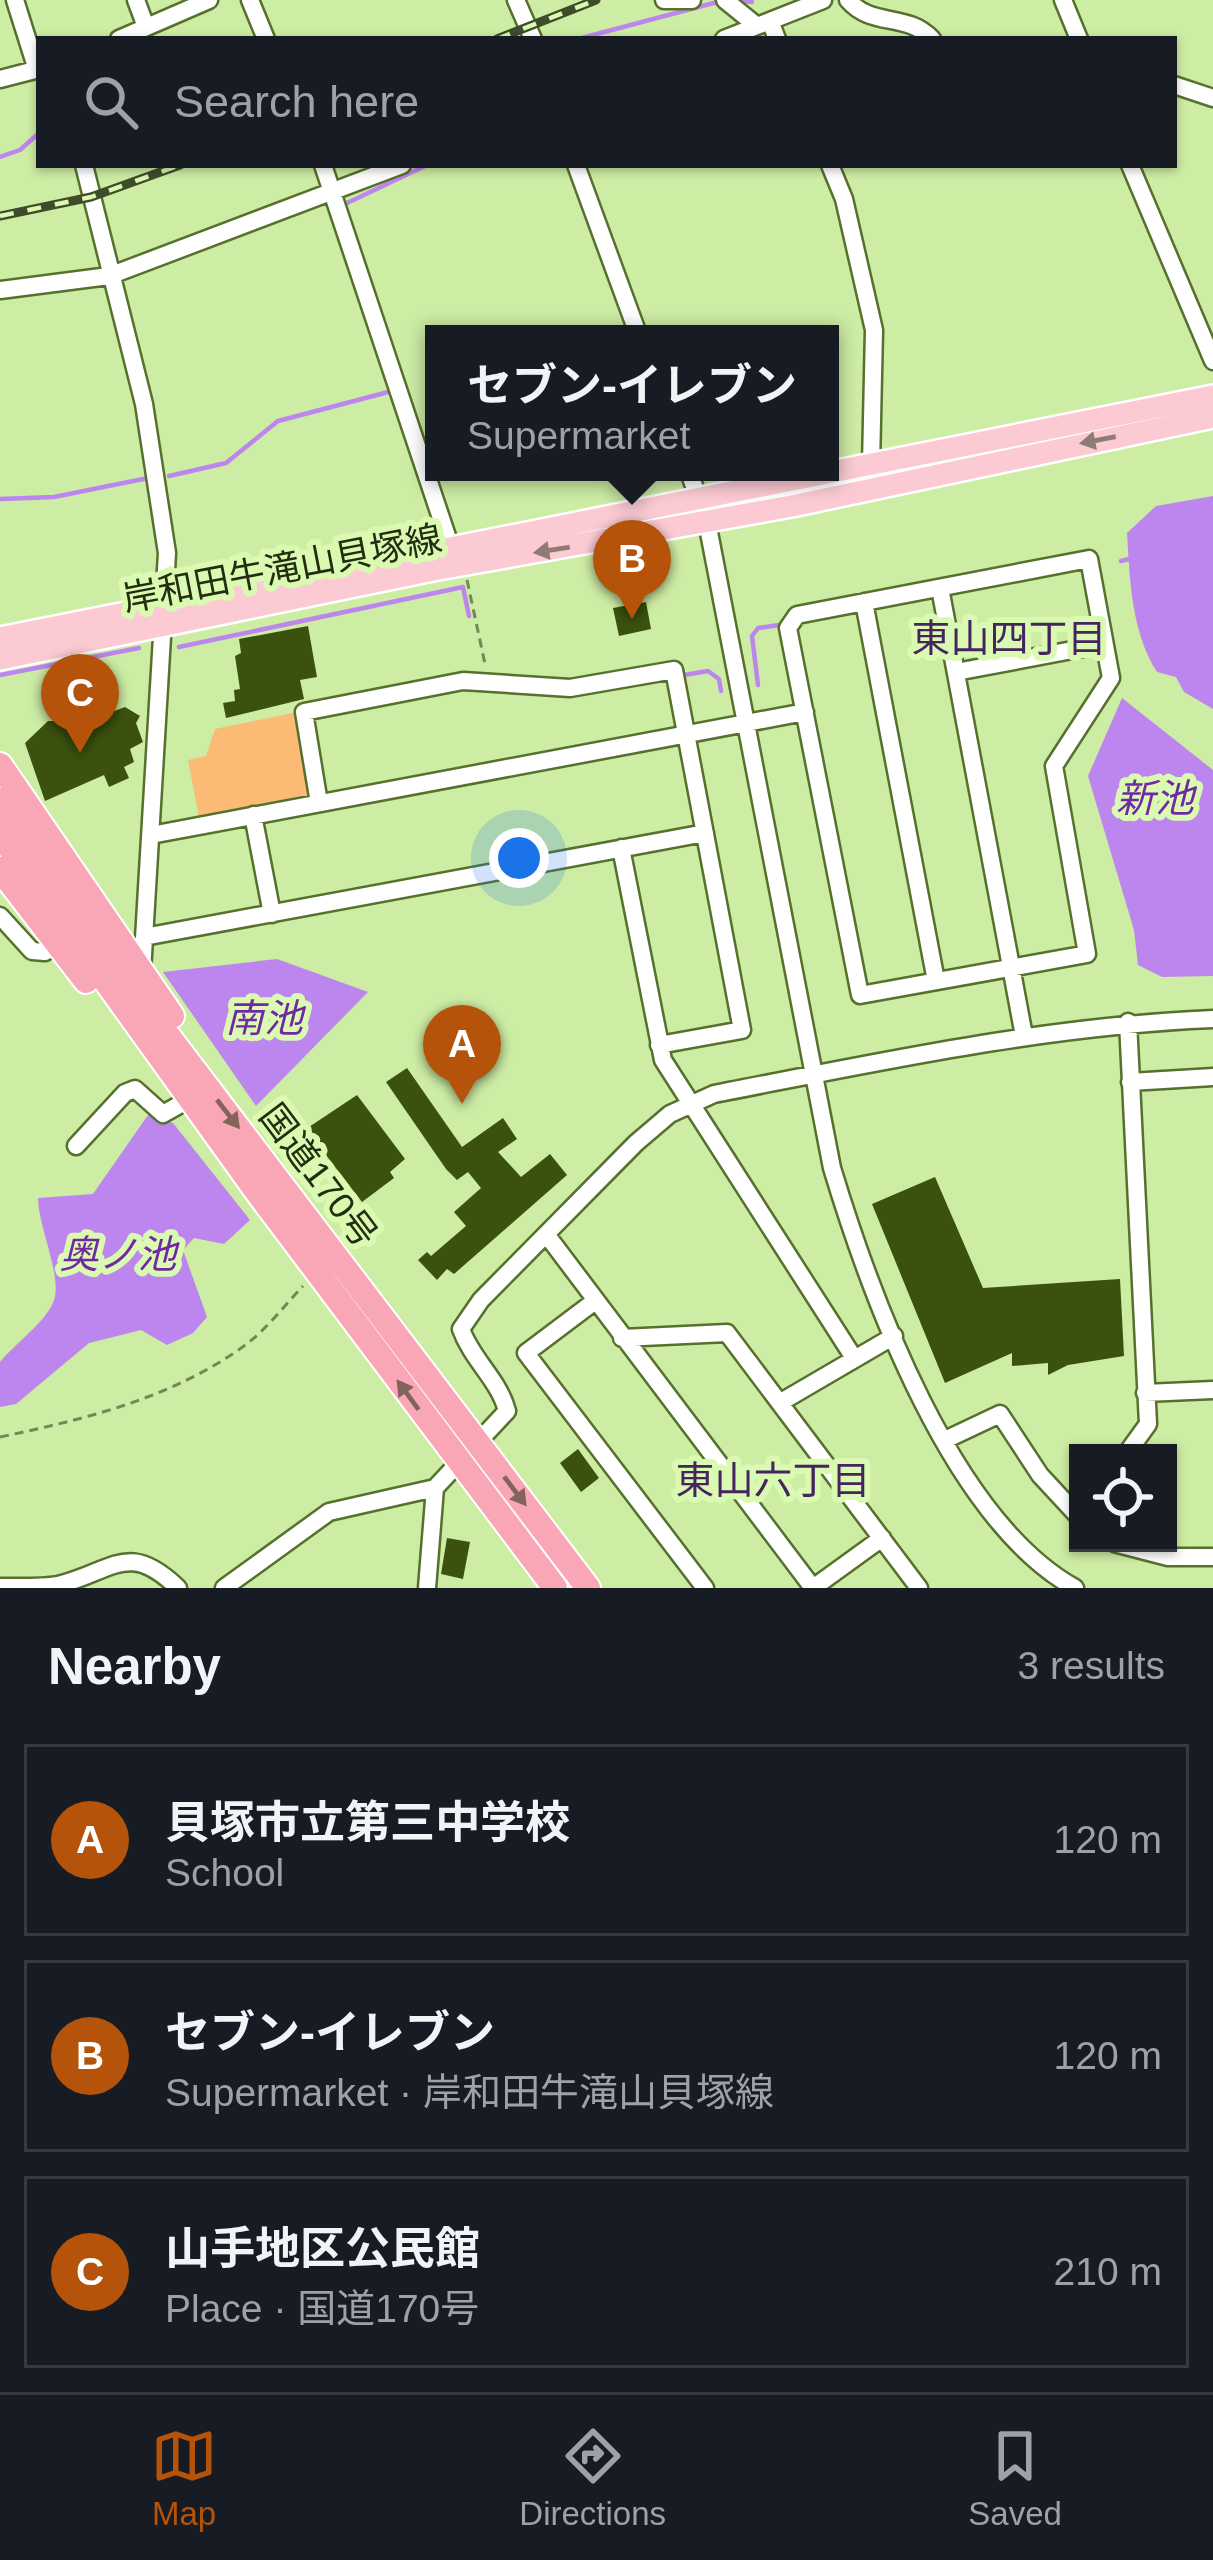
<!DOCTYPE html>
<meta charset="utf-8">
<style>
:root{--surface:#171b24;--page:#242831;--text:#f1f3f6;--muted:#9ea1a6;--line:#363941;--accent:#b45309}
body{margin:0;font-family:Helvetica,"Noto Sans JP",sans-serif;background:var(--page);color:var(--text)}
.controls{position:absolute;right:36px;bottom:36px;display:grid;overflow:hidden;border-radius:0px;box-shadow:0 3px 9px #0004}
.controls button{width:108px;height:108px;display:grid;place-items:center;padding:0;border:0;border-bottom:3px solid var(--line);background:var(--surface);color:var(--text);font:60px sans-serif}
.you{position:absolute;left:519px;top:858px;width:42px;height:42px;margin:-30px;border:9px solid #fff;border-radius:50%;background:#1a73e8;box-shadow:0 0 0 18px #1a73e833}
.badge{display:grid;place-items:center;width:78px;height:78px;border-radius:50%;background:var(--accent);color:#fff;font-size:39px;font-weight:700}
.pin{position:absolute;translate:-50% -99px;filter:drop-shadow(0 3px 6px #0008)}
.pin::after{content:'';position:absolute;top:63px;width:42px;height:36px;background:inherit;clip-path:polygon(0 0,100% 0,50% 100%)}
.popup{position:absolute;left:425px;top:325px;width:414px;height:156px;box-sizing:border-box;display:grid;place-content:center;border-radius:0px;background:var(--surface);filter:drop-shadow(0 3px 9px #0005);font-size:39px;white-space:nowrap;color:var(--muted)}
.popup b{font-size:45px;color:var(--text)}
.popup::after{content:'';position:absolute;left:50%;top:100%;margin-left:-24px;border:24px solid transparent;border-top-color:var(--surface)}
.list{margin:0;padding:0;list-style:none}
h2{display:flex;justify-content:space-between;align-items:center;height:156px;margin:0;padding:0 48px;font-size:51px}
h2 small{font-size:39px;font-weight:400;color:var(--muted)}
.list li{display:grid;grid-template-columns:78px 1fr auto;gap:36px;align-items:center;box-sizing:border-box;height:192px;margin:0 24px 24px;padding:0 24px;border:3px solid var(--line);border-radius:0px}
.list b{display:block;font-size:45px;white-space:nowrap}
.list p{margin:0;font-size:39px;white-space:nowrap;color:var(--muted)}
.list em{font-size:39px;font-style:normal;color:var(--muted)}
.icon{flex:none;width:66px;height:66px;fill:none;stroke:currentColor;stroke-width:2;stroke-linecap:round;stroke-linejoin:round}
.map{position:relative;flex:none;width:1213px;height:1588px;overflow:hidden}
.search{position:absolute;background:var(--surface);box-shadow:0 3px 9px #0004;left:36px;right:36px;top:36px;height:132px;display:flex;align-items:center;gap:30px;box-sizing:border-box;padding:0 42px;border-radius:0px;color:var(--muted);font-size:45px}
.sheet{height:804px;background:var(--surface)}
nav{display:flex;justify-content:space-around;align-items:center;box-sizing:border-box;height:168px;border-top:3px solid var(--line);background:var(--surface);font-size:33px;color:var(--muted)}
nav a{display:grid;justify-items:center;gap:6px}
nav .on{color:var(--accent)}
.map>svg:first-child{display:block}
.green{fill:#fbbb75}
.water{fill:#bd85ee}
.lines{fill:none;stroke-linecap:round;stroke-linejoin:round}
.stream{stroke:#bd85ee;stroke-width:4.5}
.building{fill:#3b520f}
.minor-casing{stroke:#56702d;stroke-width:21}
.major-casing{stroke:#fff;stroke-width:26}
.highway-casing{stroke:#fff;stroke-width:28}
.path{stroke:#738857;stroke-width:3;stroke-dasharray:9 6;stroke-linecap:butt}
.minor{stroke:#fff;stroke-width:16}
.major{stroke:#fbcad3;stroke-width:21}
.highway{stroke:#f9a7b6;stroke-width:24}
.rail-casing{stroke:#3e4c29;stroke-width:9}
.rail{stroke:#daf9b1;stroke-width:4.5;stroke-dasharray:14;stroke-linecap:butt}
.oneway{fill:#8e7c72}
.oneway2{fill:#83645b}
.labels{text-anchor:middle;stroke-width:12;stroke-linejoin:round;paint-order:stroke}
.street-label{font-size:36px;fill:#222d11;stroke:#daf9b1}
.neighbourhood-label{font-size:39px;fill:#44255e;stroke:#daf9b1}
.water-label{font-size:39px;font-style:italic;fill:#7128a3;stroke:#daf9b1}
</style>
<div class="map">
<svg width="1213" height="1588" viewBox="0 0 1213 1588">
<rect width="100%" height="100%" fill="#cdeca4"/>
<!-- green -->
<path class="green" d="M297 712 310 793 304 799 199 817 188 760 206 756 215 729Z"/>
<!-- water -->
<path class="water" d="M1213 496V709L1184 692 1176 677 1157 672C1131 631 1130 580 1127 533L1156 506Z
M1122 698 1213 770V976L1162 977 1138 965 1134 930 1088 776Z
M277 959 368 992 256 1106 163 972Z
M148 1115 173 1123 250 1220 224 1244 194 1238 183 1250 207 1317 193 1333 167 1345 141 1330 89 1343 16 1404 0 1407V1362C15 1344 44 1323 53 1303 64 1279 38 1227 38 1198L93 1194Z"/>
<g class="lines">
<!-- stream -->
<path class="stream" d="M739 1 752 2
M578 39 721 1
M0 157 20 150 39 133
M345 204 427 165
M169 476 226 463 278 421 392 391
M0 499 54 497 148 478
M1121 561 1129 559
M179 647 463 587 469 616
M0 675 139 648
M684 675 708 671 719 679 721 691
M758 685 752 636 758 628 779 625"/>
</g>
<!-- building -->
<path class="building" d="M646 602 651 629 619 636 613 608Z
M308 626 317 677 300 680 304 699 226 718 223 703 235 701 234 690 240 689 235 656 241 653 239 639Z
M82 700 93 719 125 707 140 716 136 723 143 742 130 749 134 762 124 767 129 778 109 787 104 775 45 801 25 743 48 721H58L84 740 71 702Z
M407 1068 462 1147 503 1118 517 1139 498 1152 521 1177 550 1154 567 1175 454 1274 447 1269 437 1280 418 1260 427 1252 431 1256 466 1226 454 1212 481 1188 468 1172 457 1180 446 1169 386 1082Z
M357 1095 405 1159 390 1172 394 1178 362 1202 306 1129Z
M935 1177 983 1288 1120 1279 1124 1356 1068 1365 1048 1375V1363L1012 1366V1353L945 1383 872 1204Z
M578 1449 599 1478 581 1492 560 1463Z
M447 1538 470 1542 463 1579 441 1574Z"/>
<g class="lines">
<!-- minor casing -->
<g class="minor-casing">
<path id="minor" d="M15 0 37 70
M136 0 146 27
M250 0 266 39
M516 0 533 39
M664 0H692
M725 0 757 26
M848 0C872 28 907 12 932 39
M1063 0 1079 39
M770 21 777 39
M119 39 209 0
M724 39 823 0
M0 79 39 69
M1174 85 1213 98
M84 165 144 404 167 553 142 972
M323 165 451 548
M576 165 638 334
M830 165 844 199 874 330 871 465
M1130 165 1213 361
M0 290 109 276 402 165
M689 472 707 522 832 1168C871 1297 952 1520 1075 1588
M1089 559 1111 678 1054 766 1087 954 860 995 788 628 797 615Z
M940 588 1024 1036
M864 602 936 981
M956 672 1104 644
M319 803 304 712 463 681 570 688 674 670 742 1030 659 1045
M253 815 272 914
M151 835 805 712
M621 848 663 1060 854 1358
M0 916 32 951 45 952 58 944
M144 937 705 833
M1130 1082 1213 1077
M76 1146 125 1093 135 1089 163 1114 179 1105
M546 1234 813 1588 882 1538
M595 1301 526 1353 705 1588
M622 1338 727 1333 919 1588
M1145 1393 1213 1390
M781 1402 894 1336
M945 1440 1000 1414 1040 1475 1078 1516
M1127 1453 1148 1424 1128 1022
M1114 1543 1168 1557H1213
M0 1587C19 1587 40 1588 58 1585 114 1571 128 1540 178 1588
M224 1588 329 1512 435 1488 507 1411C499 1380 472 1360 461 1329L481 1300 636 1143 670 1114 714 1094C879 1062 1044 1026 1213 1019
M427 1588 435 1488"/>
</g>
<!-- major casing -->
<g class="major-casing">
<path id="major" d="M0 638 1213 396
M0 659 433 570 792 506 1213 417"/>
</g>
<!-- highway casing -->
<g class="highway-casing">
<path id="highway" d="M0 765 172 1016
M0 800 118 970 588 1588
M0 834 258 1193 555 1588
M0 869 86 981"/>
</g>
<!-- path -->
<path class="path" d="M467 580 485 664
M0 1437C86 1419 172 1398 244 1346 266 1330 285 1305 303 1286"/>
<!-- minor -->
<use href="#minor" class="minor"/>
<!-- major -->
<use href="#major" class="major"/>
<!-- highway -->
<use href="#highway" class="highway"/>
<!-- rail casing -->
<g class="rail-casing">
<path id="rail" d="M497 39 596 0
M0 216 91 197 180 165"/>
</g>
<!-- rail -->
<use href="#rail" class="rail"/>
</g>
<!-- one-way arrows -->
<defs><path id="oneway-solid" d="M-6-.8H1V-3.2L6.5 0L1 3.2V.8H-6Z" transform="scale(3)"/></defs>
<g class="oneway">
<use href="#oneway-solid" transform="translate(1098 440) rotate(169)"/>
<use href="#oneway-solid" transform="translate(552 550) rotate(171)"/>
</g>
<g class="oneway2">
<use href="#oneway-solid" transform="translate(228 1114) rotate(52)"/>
<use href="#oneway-solid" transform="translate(408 1395) rotate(-126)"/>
<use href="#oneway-solid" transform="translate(515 1491) rotate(53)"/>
</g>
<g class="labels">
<!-- street labels -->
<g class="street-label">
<text transform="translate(282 568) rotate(-11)" y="13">岸和田牛滝山貝塚線</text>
<text transform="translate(319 1175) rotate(53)" y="13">国道170号</text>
</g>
<!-- neighbourhood labels -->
<g class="neighbourhood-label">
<text x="1009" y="652">東山四丁目</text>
<text x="773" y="1494">東山六丁目</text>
</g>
<!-- water labels -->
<g class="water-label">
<text x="1155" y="812">新池</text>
<text x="264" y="1032">南池</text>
<text x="118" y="1268">奥ノ池</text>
</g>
</g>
</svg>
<div class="controls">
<button><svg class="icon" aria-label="locate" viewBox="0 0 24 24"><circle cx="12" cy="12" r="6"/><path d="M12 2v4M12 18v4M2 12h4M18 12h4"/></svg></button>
</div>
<div class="you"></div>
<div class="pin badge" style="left:462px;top:1104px">A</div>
<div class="pin badge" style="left:632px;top:619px">B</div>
<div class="popup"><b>セブン-イレブン</b>Supermarket</div>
<div class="pin badge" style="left:80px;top:753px">C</div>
<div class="search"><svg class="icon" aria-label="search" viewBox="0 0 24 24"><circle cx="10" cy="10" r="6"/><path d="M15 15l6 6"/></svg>Search here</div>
</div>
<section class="sheet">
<h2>Nearby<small>3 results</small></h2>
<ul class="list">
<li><span class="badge">A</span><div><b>貝塚市立第三中学校</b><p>School</p></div><em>120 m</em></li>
<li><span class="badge">B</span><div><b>セブン-イレブン</b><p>Supermarket · 岸和田牛滝山貝塚線</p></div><em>120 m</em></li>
<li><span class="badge">C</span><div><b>山手地区公民館</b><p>Place · 国道170号</p></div><em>210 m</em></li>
</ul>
</section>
<nav>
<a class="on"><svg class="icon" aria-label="map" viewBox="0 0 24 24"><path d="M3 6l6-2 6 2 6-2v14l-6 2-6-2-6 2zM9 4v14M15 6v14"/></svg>Map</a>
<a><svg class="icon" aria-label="directions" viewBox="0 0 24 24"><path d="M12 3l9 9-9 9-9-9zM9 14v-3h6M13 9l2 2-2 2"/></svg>Directions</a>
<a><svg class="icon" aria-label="saved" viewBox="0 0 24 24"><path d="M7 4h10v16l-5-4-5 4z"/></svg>Saved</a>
</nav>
